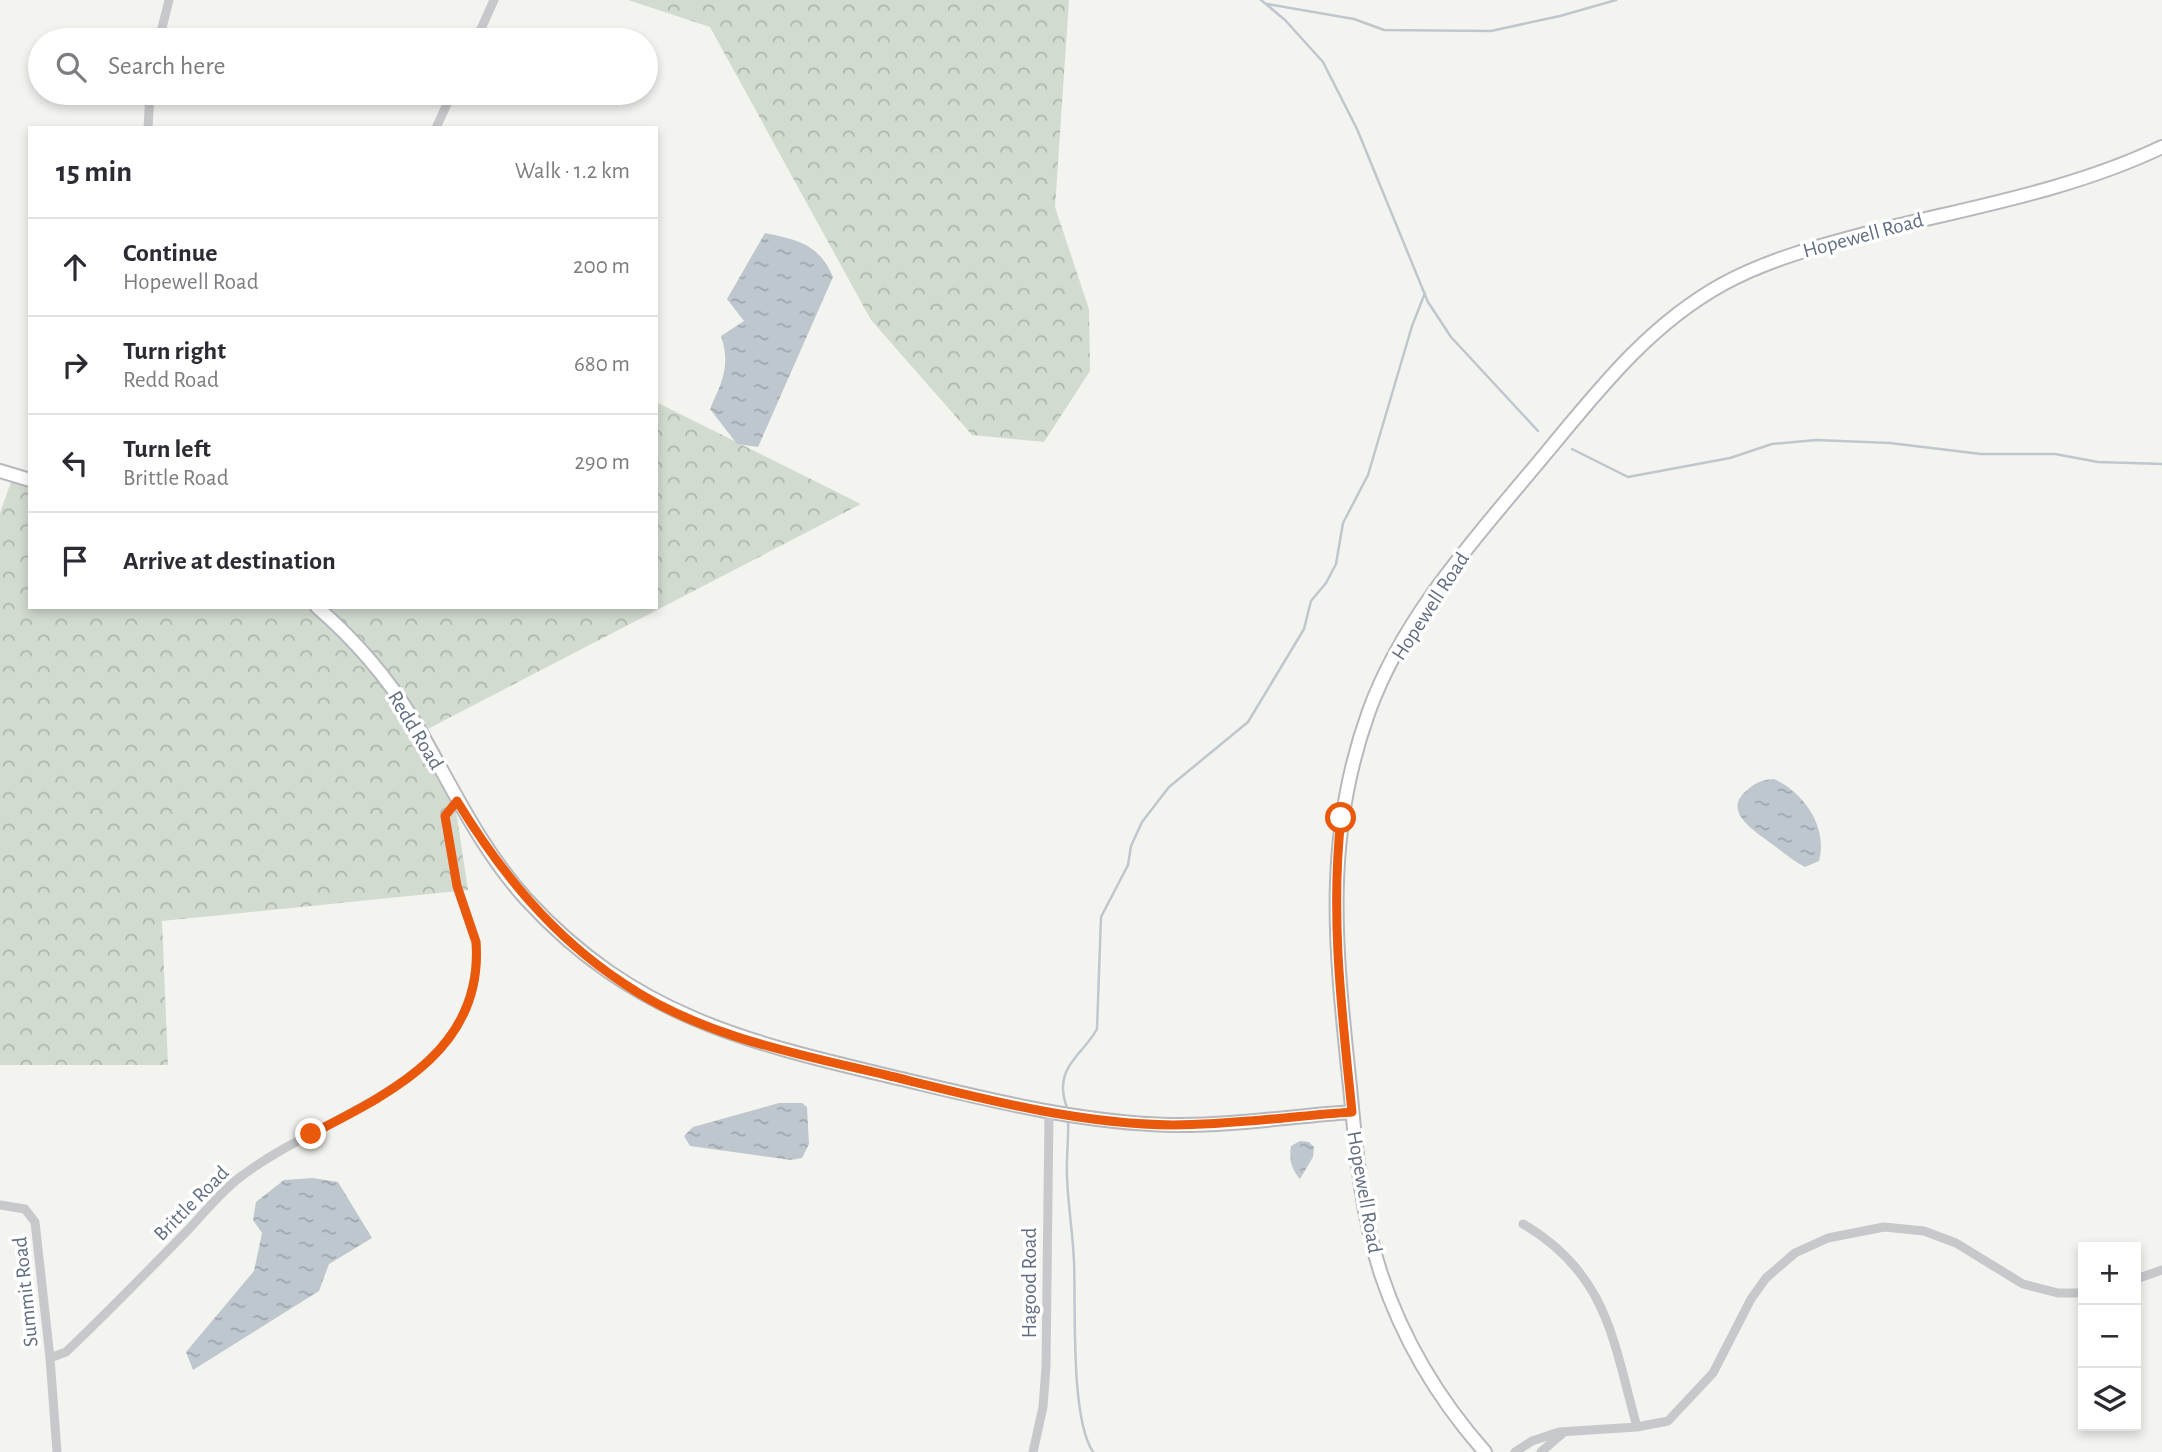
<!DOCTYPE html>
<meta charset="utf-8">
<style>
:root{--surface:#fff;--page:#f2f2f3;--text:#2b2b33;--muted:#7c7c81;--line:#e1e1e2}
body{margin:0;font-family:"Alegreya Sans",sans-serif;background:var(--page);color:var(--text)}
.controls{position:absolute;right:21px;bottom:21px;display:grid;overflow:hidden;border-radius:0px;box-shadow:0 4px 10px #0003}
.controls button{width:63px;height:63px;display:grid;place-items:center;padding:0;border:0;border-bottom:2px solid var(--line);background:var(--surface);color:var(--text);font:35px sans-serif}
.stop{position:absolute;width:21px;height:21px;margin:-16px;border:5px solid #ea580c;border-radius:50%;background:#fff}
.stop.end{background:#ea580c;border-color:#fff;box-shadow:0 2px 7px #0008}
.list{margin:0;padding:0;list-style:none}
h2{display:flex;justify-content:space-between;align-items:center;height:91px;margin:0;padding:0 28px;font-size:30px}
h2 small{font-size:23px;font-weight:400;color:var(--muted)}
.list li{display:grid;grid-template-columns:46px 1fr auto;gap:21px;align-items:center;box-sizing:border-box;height:98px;padding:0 28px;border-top:2px solid var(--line)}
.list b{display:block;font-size:26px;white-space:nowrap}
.list p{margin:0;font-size:23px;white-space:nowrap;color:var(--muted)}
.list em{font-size:23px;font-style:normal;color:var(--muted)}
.icon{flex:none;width:38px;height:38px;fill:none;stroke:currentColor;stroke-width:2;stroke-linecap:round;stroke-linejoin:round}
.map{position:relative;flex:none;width:2162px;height:1452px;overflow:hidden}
.search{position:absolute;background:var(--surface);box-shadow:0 4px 10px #0003;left:28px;top:28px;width:630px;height:77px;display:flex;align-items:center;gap:18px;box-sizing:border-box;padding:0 24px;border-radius:38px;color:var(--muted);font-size:26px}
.panel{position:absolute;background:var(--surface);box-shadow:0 4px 10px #0003;left:28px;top:126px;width:630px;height:483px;border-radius:0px}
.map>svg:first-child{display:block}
.forest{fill:url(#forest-crowns)}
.water{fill:url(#water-ripples)}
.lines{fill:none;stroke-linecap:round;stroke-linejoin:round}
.stream{stroke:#bec7ce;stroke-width:2.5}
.secondary-casing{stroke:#b5b9be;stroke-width:16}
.street{stroke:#c6c8cc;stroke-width:9}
.secondary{stroke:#fff;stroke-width:12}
.route{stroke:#ea580c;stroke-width:9}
.labels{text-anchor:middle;stroke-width:7;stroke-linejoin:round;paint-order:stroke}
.street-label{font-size:21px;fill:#616d82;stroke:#fff}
</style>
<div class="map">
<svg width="2162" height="1452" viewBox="0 0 2162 1452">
<defs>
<pattern id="forest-crowns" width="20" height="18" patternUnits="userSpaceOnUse" patternTransform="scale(1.75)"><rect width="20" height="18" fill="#d2dbd0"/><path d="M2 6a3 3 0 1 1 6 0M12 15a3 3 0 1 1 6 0" fill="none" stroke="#aeb6ae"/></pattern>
<pattern id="water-ripples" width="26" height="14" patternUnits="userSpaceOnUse" patternTransform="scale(1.75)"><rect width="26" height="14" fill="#bec7ce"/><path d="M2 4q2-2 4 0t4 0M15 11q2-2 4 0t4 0" fill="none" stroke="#9ea6ad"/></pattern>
</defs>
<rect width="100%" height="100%" fill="#f3f4ef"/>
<!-- forest -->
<path class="forest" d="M628 0H1069L1055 207 1089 309 1090 371 1044 442 972 435 871 320 710 27Z
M656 402 861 504 422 732 455 804 468 890 162 921 168 1065H0V513L11 482 30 487V607H656Z"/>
<!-- water -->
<path class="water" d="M765 233C798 240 819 244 833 277L758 447 737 444 710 409C722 382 731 365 721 336L744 321 727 299Z
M1774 779C1805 793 1828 828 1819 861L1805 867C1791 860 1782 851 1769 842 1755 831 1723 812 1745 792 1755 783 1760 780 1774 779Z
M779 1103H802L807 1107 809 1144 802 1158 791 1160 690 1146 684 1136 693 1127Z
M1300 1141 1309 1142 1314 1147 1313 1157 1300 1179C1291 1168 1289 1159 1291 1146Z
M313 1178 338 1182 372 1238 329 1264 319 1291 193 1370 186 1352 254 1271 262 1233 253 1220 256 1202 284 1180Z"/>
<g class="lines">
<!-- stream -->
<path class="stream" d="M1261 0 1285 20 1323 62 1357 129 1428 302 1451 337 1538 431
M1267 4 1354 19 1384 30 1491 31 1560 16 1616 0
M1572 449 1628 477 1730 458 1772 444 1816 440 1890 443 1981 454H2055L2098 462 2162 464
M1068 1112C1066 1104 1063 1097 1063 1089 1062 1063 1086 1050 1097 1029L1101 917 1128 865 1131 846 1142 822 1169 787 1248 722 1304 629 1311 601 1326 583 1336 564 1343 523 1368 475 1412 326 1425 293
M1068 1118C1069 1138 1066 1158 1067 1177 1068 1206 1073 1234 1074 1262 1076 1306 1070 1417 1093 1452"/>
<!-- secondary casing -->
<g class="secondary-casing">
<path id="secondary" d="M0 471 30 480
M317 607C355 640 388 678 414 721 450 782 478 846 527 900 639 1022 760 1045 914 1082 998 1102 1084 1123 1172 1125 1231 1126 1293 1116 1352 1112
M1485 1452C1439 1400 1403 1340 1381 1274 1361 1214 1356 1149 1350 1087 1336 953 1322 841 1369 711 1405 612 1481 532 1547 452 1600 388 1649 325 1723 284 1771 258 1823 245 1876 231 1972 207 2072 190 2162 147"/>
</g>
<!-- street -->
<path class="street" d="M159 40 169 0
M476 40 494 0
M148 128 150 93
M436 128 452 93
M0 1205 25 1209 35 1222 50 1358
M1523 1224C1608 1274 1613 1341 1637 1427
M2136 1279 2162 1270
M57 1452 50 1358 66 1352C107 1313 147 1272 187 1231 205 1212 222 1190 243 1175 332 1108 485 1082 476 942L457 886 445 816 457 801
M1033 1452 1043 1407 1046 1367 1049 1112
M1515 1452 1532 1441 1559 1432 1637 1427 1668 1421 1713 1373 1751 1299 1766 1278 1795 1253 1828 1238 1884 1227 1924 1231 1956 1243 2023 1284 2058 1293H2083
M1541 1452 1564 1432"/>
<!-- secondary -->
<use href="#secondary" class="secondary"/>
</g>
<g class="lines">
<!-- route -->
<path class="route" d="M311 1134C393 1092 484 1048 476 942L457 886 445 816 457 801C501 873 552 936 623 983 700 1036 797 1054 886 1075 980 1098 1076 1124 1173 1125 1232 1125 1293 1116 1352 1112 1342 1013 1330 917 1341 818"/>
</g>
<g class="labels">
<!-- street labels -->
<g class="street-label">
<text transform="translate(1863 235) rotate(-15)" y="7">Hopewell Road</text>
<text transform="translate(1430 606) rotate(-57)" y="7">Hopewell Road</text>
<text transform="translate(416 730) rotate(59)" y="7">Redd Road</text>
<text transform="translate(1365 1192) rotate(80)" y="7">Hopewell Road</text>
<text transform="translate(191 1203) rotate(-45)" y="7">Brittle Road</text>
<text transform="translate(1029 1283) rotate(-90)" y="7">Hagood Road</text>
<text transform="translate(25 1292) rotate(-96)" y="7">Summit Road</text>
</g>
</g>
</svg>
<div class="controls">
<button>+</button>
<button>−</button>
<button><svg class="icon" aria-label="layers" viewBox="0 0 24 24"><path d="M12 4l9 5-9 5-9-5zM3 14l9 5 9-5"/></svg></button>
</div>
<div class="stop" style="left:1341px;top:818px"></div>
<div class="stop end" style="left:311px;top:1134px"></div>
<div class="search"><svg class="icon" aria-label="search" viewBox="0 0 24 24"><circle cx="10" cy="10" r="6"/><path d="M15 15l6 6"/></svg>Search here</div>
<section class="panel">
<h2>15 min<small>Walk · 1.2 km</small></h2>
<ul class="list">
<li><svg class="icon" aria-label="ahead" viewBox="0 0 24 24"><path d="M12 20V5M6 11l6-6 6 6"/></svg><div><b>Continue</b><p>Hopewell Road</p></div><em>200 m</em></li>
<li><svg class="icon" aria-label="right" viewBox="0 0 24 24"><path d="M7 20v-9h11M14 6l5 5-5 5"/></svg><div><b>Turn right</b><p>Redd Road</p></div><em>680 m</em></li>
<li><svg class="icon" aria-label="left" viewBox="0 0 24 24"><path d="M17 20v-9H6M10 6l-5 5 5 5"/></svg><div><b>Turn left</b><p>Brittle Road</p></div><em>290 m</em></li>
<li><svg class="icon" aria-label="arrive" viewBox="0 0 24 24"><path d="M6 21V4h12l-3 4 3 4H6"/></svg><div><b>Arrive at destination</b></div></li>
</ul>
</section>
</div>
